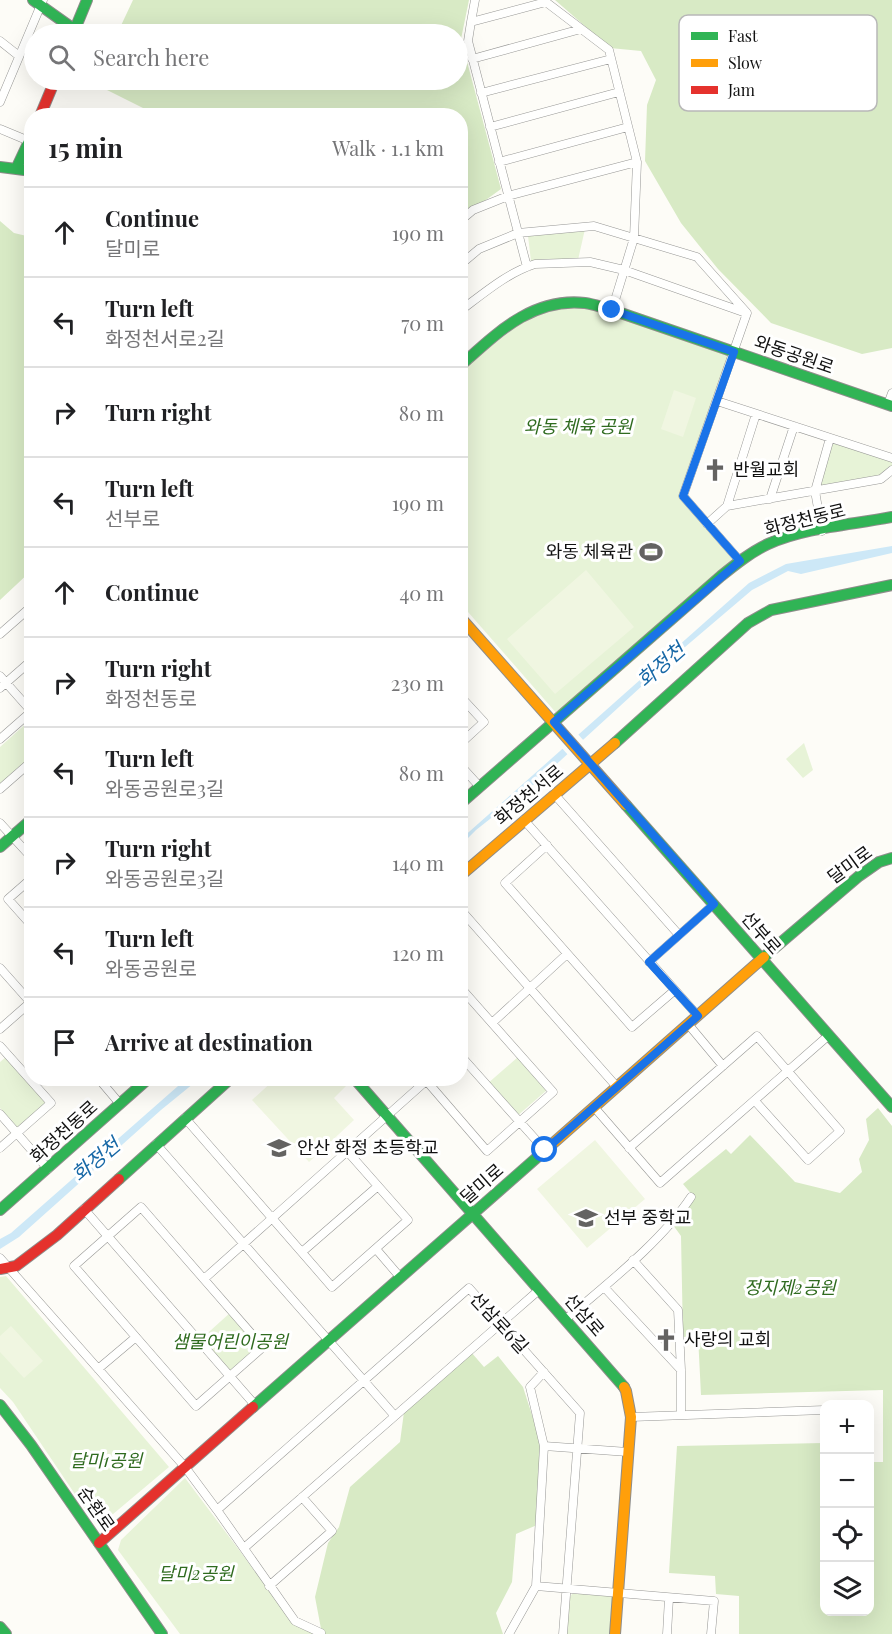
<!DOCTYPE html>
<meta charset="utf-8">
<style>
:root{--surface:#fff;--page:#f6f6f6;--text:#202124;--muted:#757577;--line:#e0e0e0}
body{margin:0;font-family:"Playfair Display","Noto Sans KR",serif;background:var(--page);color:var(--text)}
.controls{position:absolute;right:18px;bottom:18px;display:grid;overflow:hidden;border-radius:12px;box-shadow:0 6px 24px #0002}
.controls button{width:54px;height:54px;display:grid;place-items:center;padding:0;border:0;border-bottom:2px solid var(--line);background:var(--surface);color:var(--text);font:30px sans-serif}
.stop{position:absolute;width:18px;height:18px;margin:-14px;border:4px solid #1a73e8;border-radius:50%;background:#fff}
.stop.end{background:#1a73e8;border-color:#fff;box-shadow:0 2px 6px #0008}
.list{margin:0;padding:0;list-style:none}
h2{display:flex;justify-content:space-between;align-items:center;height:78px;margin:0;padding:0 24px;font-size:26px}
h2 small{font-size:20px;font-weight:400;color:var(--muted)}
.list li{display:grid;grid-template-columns:39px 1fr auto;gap:18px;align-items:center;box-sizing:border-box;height:90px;padding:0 24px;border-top:2px solid var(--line)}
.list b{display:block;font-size:22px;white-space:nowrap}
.list p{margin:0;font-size:20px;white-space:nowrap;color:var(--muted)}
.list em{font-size:20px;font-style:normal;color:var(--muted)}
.icon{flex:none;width:33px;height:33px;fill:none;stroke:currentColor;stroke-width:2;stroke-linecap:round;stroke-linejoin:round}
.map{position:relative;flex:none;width:892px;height:1634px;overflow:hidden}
.search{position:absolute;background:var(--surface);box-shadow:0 6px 24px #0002;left:24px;top:24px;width:444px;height:66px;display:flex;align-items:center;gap:15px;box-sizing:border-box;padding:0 21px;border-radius:33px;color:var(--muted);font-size:22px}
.panel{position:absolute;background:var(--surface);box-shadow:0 6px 24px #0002;left:24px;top:108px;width:444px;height:978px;border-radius:24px}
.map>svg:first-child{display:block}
.green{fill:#e7f3d7}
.forest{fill:#d8eac5}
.pitch{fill:#f0f6e1}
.water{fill:#cde8f7}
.pier{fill:#fdfcf7}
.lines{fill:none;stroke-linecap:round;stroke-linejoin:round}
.street-casing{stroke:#979795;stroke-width:9}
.fast-casing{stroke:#8e8d8b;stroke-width:12}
.slow-casing{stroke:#8e8d8b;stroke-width:12}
.jam-casing{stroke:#8e8d8b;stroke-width:12}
.street{stroke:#fffffe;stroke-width:8}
.fast{stroke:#30b455;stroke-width:10}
.slow{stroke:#ff9f0a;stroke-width:10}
.jam{stroke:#e5322d;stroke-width:10}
.route{stroke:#1a73e8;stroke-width:8}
.labels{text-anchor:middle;stroke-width:6;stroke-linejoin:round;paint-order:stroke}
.street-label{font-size:18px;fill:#111;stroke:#fff}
.park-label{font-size:18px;font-style:italic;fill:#2f6b1f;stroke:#fff}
.poi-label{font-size:18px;fill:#111;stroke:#fff;text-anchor:start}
.water-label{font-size:20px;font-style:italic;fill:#1768a6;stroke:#fff}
.key{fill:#fff;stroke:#b8b8b8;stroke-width:1.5}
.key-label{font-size:16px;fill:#111}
</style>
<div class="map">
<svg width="892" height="1634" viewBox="0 0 892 1634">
<rect width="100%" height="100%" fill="#fdfcf7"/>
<!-- green -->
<path class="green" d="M561 227 585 229 578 260 533 263 531 261 528 236Z
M571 306 598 310 729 352 680 496 735 562 558 715 461 604 460 370 521 323 539 313Z
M830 442 892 461V469L880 477 817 487Z
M31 719V759L0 787V747Z
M804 743 813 770 803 778 786 759Z
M6 1057 46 1103 17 1128 0 1108V1062Z
M518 1057 547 1090 516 1117 487 1084Z
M6 1276 169 1467 106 1520 91 1518 13 1402 0 1388V1277Z
M231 1312 262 1347 230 1375 200 1340Z
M185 1478 294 1623 320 1634H180L118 1550 121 1540Z
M576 1592 613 1596 610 1634H566L569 1599 572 1594Z"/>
<!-- forest -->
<path class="forest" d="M133 0H469L461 39 501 189 461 218 460 116 146 115 143 108 101 87 103 80H458V34H117Z
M555 0H892V348L862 354 771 323 718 269 681 223 645 161 647 105 656 80 641 51 610 48Z
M0 221 14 233 31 237 32 570 0 600Z
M878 1108 892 1126V1634H739V1596L716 1594 715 1576 669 1573 677 1446 824 1443V1612H870V1462H883V1390L701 1395 698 1336 683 1337 681 1236 673 1225 693 1196 683 1184 726 1149 731 1154 750 1135 795 1182 840 1193 862 1172 859 1159 869 1140 866 1119Z
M471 1352 484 1367 498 1356 523 1387 541 1443 537 1525 516 1534 512 1582 496 1613 503 1634H322L315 1597 328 1543 339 1527 350 1487 400 1442 404 1412Z"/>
<!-- pitch -->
<path class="pitch" d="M674 390 696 398 683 437 661 429Z
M586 570 634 627 555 694 507 639Z
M275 1079H340L346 1086 334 1098 354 1120 309 1162 252 1100Z
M595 1140 645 1199 587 1248 537 1189Z
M11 1326 43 1361 24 1378 0 1352V1336Z"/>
<!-- water -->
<path class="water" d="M892 546V553L801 574 788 571 752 590 678 653 537 782 476 830 461 845V839L749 583 786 564Z
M186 1079H199L161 1110 19 1237 0 1249V1239L11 1233Z"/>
<!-- pier -->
<path class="pier" d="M576 732 585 742 569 756 560 746Z"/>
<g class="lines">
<!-- street casing -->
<g class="street-casing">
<path id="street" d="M471 22 475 0
M0 41 19 56
M472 59 581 29
M481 93 611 59
M0 102 43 0
M490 127 619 92
M0 129 29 141
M499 162 628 127
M460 221 473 210 508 196 637 162
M460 265 479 249 518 233 594 226 697 257 747 313 683 496 740 561
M527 267 468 41 471 22 546 2 609 50 637 162 634 238 612 310
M460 311C484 293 507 273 535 264L590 262 624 270 746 313
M460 349 469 359
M717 401 892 458
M888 404 892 393
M770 499 794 426
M727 506 756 414
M707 524 727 506 881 479 892 470
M822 531 815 491 830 438
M0 634 32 606
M0 676 32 712
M0 688 32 660
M460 696 484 722 460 744
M0 739 32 711
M460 765 480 787
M0 789 32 761
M555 795 679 935
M524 820 698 1016
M0 823 32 858
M547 845 505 883 632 1027 675 990
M32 878 8 899 32 926
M460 909 617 1087
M649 962 714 904
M0 968 32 1004
M492 1023 567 954
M688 1024 723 1066
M0 1029 32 1001
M0 1046 51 1103 0 1148
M460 1055 545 1150
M98 1078 120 1104
M424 1078 487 1151 553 1092 460 987
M594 1107 660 1183 829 1035
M0 1114 48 1169
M185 1118 332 1287 408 1220 347 1151
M156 1144 394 1415
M629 1148 757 1036 840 1131 808 1160 755 1101
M141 1207 263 1347 196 1406 74 1266Z
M84 1209 255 1405
M376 1249 400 1277
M302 1252 378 1186
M0 1258 185 1467 217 1510 295 1621 321 1633
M633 1260 678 1310 681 1370V1415
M204 1279 426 1081
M604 1287 681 1370
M566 1319C608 1283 661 1242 691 1197
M98 1369 136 1337
M631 1417 824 1410
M544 1446 628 1452
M217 1510 469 1288 580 1413 563 1634
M244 1548 539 1290
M269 1586 332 1531 302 1497
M536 1586 714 1601 711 1634
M509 1634 536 1586 544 1446 530 1387 544 1372
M667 1634 669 1598"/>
</g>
<!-- fast casing -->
<g class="fast-casing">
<path id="fast" d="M33 0 75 30
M73 34 87 0
M0 167 32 171
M16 169 32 135
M460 366C496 334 532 297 585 303 594 304 603 308 612 310L892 406
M615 743 748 623 771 610 892 585
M460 804 721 576C736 564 751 552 768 544 806 527 851 525 892 517
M626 805 892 1107
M0 847 32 819
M764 957 859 876 879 862 892 858
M354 1078 624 1387
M119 1179 231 1078
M0 1210 149 1078
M0 1405 31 1445 162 1634
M253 1407 550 1146
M0 1627 6 1634"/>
</g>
<!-- slow casing -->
<g class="slow-casing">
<path id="slow" d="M460 617 626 805
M460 876 615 743
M550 1146 764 957
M615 1634 631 1417 626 1391 624 1387"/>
</g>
<!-- jam casing -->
<g class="jam-casing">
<path id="jam" d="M40 116 55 80
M0 1269 16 1266 57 1235 119 1179
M99 1543 253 1407"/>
</g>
<!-- street -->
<use href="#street" class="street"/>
<!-- fast -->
<use href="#fast" class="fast"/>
<!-- slow -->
<use href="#slow" class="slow"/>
<!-- jam -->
<use href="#jam" class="jam"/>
</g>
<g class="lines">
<!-- route -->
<path class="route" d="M545 1150 698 1016 649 962 714 904 554 722 740 561 683 496 734 352 612 310"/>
</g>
<!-- icons -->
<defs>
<g id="church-bare" transform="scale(1.8)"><path d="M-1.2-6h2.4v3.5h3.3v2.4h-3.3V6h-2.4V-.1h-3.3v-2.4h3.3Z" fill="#646362" stroke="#fff" stroke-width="2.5" paint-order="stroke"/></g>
<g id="stadium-bare" transform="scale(1.8)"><path d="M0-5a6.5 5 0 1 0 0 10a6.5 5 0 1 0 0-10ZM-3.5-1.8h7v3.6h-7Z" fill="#646362" stroke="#fff" stroke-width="2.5" paint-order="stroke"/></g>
<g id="school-bare" transform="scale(1.8)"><path d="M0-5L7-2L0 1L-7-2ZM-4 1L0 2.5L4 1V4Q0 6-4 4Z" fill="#646362" stroke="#fff" stroke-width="2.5" paint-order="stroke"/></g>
</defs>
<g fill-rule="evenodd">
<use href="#church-bare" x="715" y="470"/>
<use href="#stadium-bare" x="651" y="552"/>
<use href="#school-bare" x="279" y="1148"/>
<use href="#school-bare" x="586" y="1218"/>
<use href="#church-bare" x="666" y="1340"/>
</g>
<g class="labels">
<!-- street labels -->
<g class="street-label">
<text transform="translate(794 355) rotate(19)" y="6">와동공원로</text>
<text transform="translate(805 520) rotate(-14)" y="6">화정천동로</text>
<text transform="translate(529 795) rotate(-40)" y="6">화정천서로</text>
<text transform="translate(850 865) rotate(-36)" y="6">달미로</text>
<text transform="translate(761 933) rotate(49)" y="6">선부로</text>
<text transform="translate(64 1132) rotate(-42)" y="6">화정천동로</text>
<text transform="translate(482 1184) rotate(-41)" y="6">달미로</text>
<text transform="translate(584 1315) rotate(49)" y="6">선삼로</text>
<text transform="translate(499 1323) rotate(47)" y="6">선삼로6길</text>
<text transform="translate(96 1509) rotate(55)" y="6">순환로</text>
</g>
<!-- park labels -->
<g class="park-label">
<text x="578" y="433">와동 체육 공원</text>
<text x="790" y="1294">정지제2공원</text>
<text x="230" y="1348">샘물어린이공원</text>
<text x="106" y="1467">달미1공원</text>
<text x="196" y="1580">달미2공원</text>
</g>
<!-- poi labels -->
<g class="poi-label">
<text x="733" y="476">반월교회</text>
<text x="633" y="558" text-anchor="end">와동 체육관</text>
<text x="297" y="1154">안산 화정 초등학교</text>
<text x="604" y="1224">선부 중학교</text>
<text x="684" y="1346">사랑의 교회</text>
</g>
<!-- water labels -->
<g class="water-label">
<text transform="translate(661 665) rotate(-41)" y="7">화정천</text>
<text transform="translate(96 1160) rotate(-40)" y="7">화정천</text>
</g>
</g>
<!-- legend -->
<rect x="679" y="15" width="198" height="96" rx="9" class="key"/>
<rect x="691" y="32" width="27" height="8" fill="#30b455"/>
<rect x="691" y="59" width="27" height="8" fill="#ff9f0a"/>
<rect x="691" y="86" width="27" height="8" fill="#e5322d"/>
<g class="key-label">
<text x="728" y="42">Fast</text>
<text x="728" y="69">Slow</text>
<text x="728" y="96">Jam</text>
</g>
</svg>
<div class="controls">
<button>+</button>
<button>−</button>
<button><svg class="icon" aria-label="locate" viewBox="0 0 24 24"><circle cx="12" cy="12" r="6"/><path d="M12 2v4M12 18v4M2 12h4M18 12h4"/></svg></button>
<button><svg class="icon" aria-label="layers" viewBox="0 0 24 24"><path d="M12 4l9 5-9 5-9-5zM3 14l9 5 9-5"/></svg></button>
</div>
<div class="stop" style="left:545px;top:1150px"></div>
<div class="stop end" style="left:612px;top:310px"></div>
<div class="search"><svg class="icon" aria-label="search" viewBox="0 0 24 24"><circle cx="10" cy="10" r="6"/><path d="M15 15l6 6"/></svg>Search here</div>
<section class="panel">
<h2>15 min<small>Walk · 1.1 km</small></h2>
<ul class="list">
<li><svg class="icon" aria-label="ahead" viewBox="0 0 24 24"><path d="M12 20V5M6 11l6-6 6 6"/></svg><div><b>Continue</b><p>달미로</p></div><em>190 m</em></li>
<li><svg class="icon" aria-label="left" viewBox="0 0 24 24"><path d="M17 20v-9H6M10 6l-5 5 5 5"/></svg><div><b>Turn left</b><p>화정천서로2길</p></div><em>70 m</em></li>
<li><svg class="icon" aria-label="right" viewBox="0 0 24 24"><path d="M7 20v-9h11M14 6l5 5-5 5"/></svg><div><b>Turn right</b></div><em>80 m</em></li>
<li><svg class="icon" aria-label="left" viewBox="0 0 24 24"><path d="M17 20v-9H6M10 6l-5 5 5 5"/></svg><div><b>Turn left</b><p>선부로</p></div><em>190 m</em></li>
<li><svg class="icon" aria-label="ahead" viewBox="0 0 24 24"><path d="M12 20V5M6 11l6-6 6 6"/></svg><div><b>Continue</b></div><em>40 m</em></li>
<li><svg class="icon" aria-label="right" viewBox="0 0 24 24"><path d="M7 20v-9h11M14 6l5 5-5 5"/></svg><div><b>Turn right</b><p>화정천동로</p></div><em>230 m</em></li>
<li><svg class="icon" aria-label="left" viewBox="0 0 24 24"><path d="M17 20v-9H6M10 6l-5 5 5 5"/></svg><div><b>Turn left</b><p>와동공원로3길</p></div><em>80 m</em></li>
<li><svg class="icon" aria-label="right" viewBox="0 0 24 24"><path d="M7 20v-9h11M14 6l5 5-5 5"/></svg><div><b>Turn right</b><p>와동공원로3길</p></div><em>140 m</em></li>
<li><svg class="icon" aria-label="left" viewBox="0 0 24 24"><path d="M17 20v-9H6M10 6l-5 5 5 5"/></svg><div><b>Turn left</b><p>와동공원로</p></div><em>120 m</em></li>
<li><svg class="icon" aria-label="arrive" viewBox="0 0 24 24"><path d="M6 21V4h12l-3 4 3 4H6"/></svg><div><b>Arrive at destination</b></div></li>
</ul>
</section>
</div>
